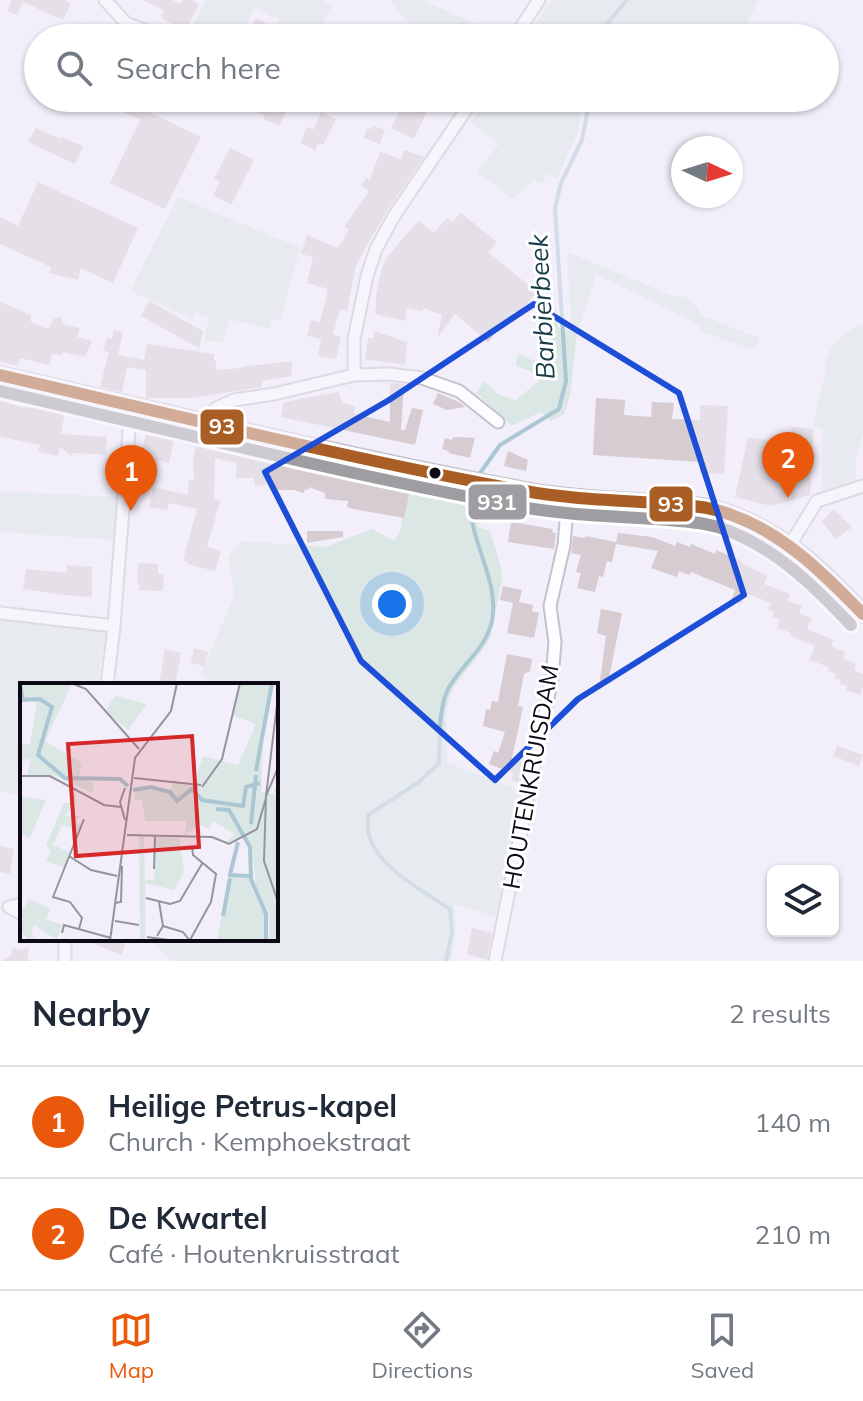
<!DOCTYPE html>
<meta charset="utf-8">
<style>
:root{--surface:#fff;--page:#f6f6f7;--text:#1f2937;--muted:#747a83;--line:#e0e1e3;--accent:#ea580c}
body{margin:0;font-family:Mulish,sans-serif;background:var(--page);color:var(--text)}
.controls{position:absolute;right:24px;bottom:24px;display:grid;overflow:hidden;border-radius:12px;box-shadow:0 2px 6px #0004}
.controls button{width:72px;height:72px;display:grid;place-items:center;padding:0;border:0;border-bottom:2px solid var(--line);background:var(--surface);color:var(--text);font:40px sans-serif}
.compass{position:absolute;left:671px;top:136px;width:72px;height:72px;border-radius:50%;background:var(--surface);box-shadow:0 2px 6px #0004;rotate:94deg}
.you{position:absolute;left:392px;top:604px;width:28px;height:28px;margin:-20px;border:6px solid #fff;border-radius:50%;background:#1a73e8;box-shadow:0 0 0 12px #1a73e833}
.badge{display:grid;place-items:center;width:52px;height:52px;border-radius:50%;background:var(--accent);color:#fff;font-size:26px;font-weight:700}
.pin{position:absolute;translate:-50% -66px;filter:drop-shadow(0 2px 4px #0008)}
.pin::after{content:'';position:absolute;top:42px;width:28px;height:24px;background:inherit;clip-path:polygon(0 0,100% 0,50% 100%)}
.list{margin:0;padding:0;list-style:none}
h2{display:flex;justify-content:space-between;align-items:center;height:104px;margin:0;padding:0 32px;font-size:34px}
h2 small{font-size:26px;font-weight:400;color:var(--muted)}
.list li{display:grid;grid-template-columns:52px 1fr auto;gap:24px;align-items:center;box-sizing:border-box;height:112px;padding:0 32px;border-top:2px solid var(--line)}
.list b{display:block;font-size:30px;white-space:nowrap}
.list p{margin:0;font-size:26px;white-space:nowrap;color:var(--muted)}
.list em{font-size:26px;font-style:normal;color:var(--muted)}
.icon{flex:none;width:44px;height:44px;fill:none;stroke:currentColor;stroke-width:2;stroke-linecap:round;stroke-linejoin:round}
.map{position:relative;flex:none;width:863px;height:961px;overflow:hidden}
.search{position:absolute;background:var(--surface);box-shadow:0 2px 6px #0004;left:24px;right:24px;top:24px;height:88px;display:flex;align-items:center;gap:20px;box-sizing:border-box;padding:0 28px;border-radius:44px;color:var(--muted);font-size:30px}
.sheet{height:328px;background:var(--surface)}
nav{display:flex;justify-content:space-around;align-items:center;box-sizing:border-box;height:112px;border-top:2px solid var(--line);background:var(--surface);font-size:22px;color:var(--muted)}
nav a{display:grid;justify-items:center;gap:4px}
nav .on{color:var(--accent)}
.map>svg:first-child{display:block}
.green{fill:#dae7e5}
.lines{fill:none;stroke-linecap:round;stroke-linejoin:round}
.stream{stroke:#abc7d3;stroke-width:4}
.building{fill:#d6ccd1}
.street-casing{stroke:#c5c1cd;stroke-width:15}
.secondary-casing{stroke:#c5c1cd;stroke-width:20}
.street{stroke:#fdfcfe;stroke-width:11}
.secondary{stroke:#fdfcfe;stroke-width:16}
.bus-1-casing{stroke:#fff;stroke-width:18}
.bus-2-casing{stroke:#fff;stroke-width:18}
.bus-1{stroke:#a85e24;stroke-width:12}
.bus-2{stroke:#9f9da1;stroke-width:12}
.marked{fill:none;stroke:#1d4ed8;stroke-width:6;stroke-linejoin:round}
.bus-dot{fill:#0e0a15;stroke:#fff;stroke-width:3}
.labels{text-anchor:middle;stroke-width:6;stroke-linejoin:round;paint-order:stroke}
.street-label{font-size:24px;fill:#0e0a15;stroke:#fff}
.water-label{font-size:26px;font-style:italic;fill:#153b46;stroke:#fff}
.inset-river{fill:none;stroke:#abc7d3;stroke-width:4}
.inset-road{fill:none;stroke:#97939e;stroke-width:2}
.view{fill:#d62828;fill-opacity:0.15;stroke:#d62828;stroke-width:4}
.inset-edge{fill:none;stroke:#0e0a15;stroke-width:4}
.line-badge{stroke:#fff;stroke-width:3}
.badge-label{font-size:22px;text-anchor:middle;font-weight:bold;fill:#fff}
</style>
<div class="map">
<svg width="863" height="961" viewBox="0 0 863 961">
<rect width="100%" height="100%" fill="#f2eefa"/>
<!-- green -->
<path class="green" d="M205 0H322L332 5 316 38H275L279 19 254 8 240 38H187Z
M391 0H422L505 37 448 38 406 21Z
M551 0H759L739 38H526Z
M487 98H582L579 129 557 178 547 173 543 184 533 180 513 199 477 172 499 144 471 123Z
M178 197 300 248 280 321 272 318 269 329 229 319 223 342 204 341 209 317 195 312 192 319 130 291Z
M567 252 671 295C691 297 693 299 702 316L760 338 754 350 698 330 699 325 596 274 577 333 570 396 564 414 551 421 541 412 512 426 476 393 484 381 499 395 516 400 541 379 537 374 516 366 517 356 521 354 529 359 537 361 543 354 550 312 557 308 558 327 576 333 571 318Z
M863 324V433L855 462 857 478 822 493 823 428 813 427 827 364 824 363C833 343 842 331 863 324Z
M408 484 474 501 478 527 490 531 501 567 502 580 489 641 454 687 449 697 445 716 448 763 529 794 505 919 453 904C459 923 454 942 451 961H172L148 939H276V685L213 684 206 681 201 674 234 596 228 557 240 541 325 547 372 529 395 541 401 528Z
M0 491 116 497 114 540 0 532Z
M0 618 105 631 98 685H22V795L0 791Z"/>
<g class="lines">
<!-- stream -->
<path class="stream" d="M595 38 627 0
M478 476 500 445 559 409 566 381 555 208 561 183 582 140 590 98
M446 961 452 932 450 909C423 891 378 868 369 835 367 829 368 821 368 815L419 782 439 763C440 739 438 710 448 689 461 665 486 649 492 621 501 575 460 530 473 487"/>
</g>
<!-- building -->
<path class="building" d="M12 0H64L71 3 63 20 23 2 17 15 7 11Z
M142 0H172L181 4 183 0H192L199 4 186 30 161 18 164 10Z
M256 18 271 26 266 38H246Z
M83 23 115 38H84L78 35Z
M178 98H214L207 112Z
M254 98H265L287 109 280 126 263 119 265 116 249 109Z
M406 98H433L414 139 391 128Z
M128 102 201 137 165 209 110 183 140 120 123 112Z
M321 112 336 119 323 145 318 143 315 150 300 143 307 127 313 130Z
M373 126 385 130 380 144 364 138 367 128 373 129Z
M36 128 61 139 62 137 83 146 75 164 28 142Z
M230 148 254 160 231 205 213 195 220 182 214 179Z
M404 150 424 157 387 211 356 265 347 311 340 309 333 334 341 337 336 359 318 356 321 339 307 336 311 320 320 322 328 289 307 283 313 257 301 254 307 235 338 248 349 230 344 227 369 191 361 186 366 178 370 180 380 152 401 159Z
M38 182 138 228 113 283 81 268 78 280 49 273 51 267 0 244V217L18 226Z
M461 213 497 242 488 252 537 292 518 314 514 311 488 342 455 314 437 338 442 315 424 308 421 311 406 308 405 321 375 314 376 302 375 301 382 267 386 259 403 238 419 221 434 233 447 218 452 222Z
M149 301 203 331 199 348 141 316Z
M0 302 31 315V322L48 329 54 319 60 317 65 325 80 328 77 337 92 341 85 357 63 352 62 356 52 353 49 365 20 358 17 366 0 361Z
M114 330 123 332 118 355 144 360 147 344 214 354V361H216V370L241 368 242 367 292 361 291 376 261 381 262 387 244 390 191 398H146V370L127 367 122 392 100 387 109 352 103 351 107 338 112 339Z
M374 331 407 342 405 365 365 359 368 338H374Z
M390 383 404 384 401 430H405L412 408 423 410 415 445 281 417 284 402 339 392 342 403 355 406 354 414 390 422Z
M438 393 459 402 465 407 447 410 433 404Z
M27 398 66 407 61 434 107 437 106 455 73 453 71 456 60 447 58 456 38 452 40 445 0 437V401L25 408Z
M596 398 625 400 624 415 651 417 652 402 674 403 672 419 700 420V405L728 406 724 474 700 473 701 462 593 455Z
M792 427 814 429 810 495 771 506 735 497 748 437 777 442 771 466 793 473 795 449 787 448Z
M151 429 175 434 169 463 159 460 157 476 139 475 140 456 147 431Z
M198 437 282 455 338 471 337 474 410 490 404 518 353 509 347 507 348 501 325 499V493L309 487 308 490 305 489 304 493 294 490H269V484L255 486 254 478H236L237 463 215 458 214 499 220 501 207 547 221 551 215 571 187 564 188 562 183 561 197 509 169 503 167 510 149 507 153 487 188 495 189 480H194L193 460Z
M457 437 475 438 470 458 448 453 449 451 442 449 445 438 452 440V438Z
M508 451 528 460 526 471 504 466Z
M833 509 852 527 836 539 822 522Z
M511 522 553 529 552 532 556 533 554 549 508 542Z
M307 531H343V537L307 543Z
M618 533 652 537 675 546 677 542 690 547 691 544 715 554 716 550 742 561V563L767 576 764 584 790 594 788 601 802 606 799 613 812 618 807 629 834 640 831 646 845 652 843 658 856 664 854 670 863 674V686L860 695 846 690 847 686 839 683 840 680 834 678 836 674 828 671 829 667 809 660 815 646 790 636 791 633 777 628 780 620 772 617 774 612 768 610 771 603 746 593 741 605 731 601 735 590 691 572 689 575 679 571 677 577 651 568 658 551 616 544 612 562 607 561 603 577 599 576 595 592 577 588 581 573 576 572 581 555 571 553 573 536 585 538V536L616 542Z
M138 563 158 564V574H164L163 591 139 590 140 583H137Z
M67 565 92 567V597L64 595 23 589 26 569 67 573Z
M503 586 522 590 519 602 533 605 532 611 539 613 534 638 507 633 513 603 500 600Z
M601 609 622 613 608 683 600 681 606 636 597 633Z
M194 648 208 652 204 666 191 663Z
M165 649 181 653 175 685H159Z
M507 654 532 659 530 671 524 674 518 706 523 707 512 758 526 764 522 784 511 780 513 773 489 764 494 751 498 753 505 732 483 726 486 709 490 710 492 701 498 702Z
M837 746 863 755 859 766 833 756Z
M0 846 14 849 10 874 0 872Z
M472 928 492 933 487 960 467 954Z
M82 939H126L122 955Z
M29 947 27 957 30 961H2L11 956 12 948 22 950Z"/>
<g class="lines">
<!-- street casing -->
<g class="street-casing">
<path id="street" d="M105 0 126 23 164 38
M514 38 539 0
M354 375V339L367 276 376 249 394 216 474 98
M207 422 216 408 234 400 274 394 354 375 389 374 422 378 459 391 498 422
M790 545 817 501 863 486
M0 613 114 626
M107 685 114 626 131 405
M22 904 9 907 22 914
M65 961V939
M495 961 552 678 555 642 550 606 564 545 568 497"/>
</g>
<!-- secondary casing -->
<g class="secondary-casing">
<path id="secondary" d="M0 375C175 415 349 458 525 491 567 499 610 500 652 503 675 505 701 505 724 512 786 533 819 568 863 614"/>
</g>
<!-- street -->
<use href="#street" class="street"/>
<!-- secondary -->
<use href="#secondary" class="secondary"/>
<!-- bus-1 casing -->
<g class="bus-1-casing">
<path id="bus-1" d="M0 375C175 415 349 459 525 491 569 499 613 500 657 503 679 505 702 505 723 512 781 530 822 572 863 614"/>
</g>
<!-- bus-2 casing -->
<g class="bus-2-casing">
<path id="bus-2" d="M0 391C174 431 347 475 522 507 566 515 611 516 655 519 677 521 700 521 721 528 775 547 813 585 851 625"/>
</g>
<!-- bus-1 -->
<use href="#bus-1" class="bus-1"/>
<!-- bus-2 -->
<use href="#bus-2" class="bus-2"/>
</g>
<!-- marked area -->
<path d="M0 0H863V961H0ZM534 304 679 393 744 595 578 699 495 780 361 661 265 472 389 400Z" fill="#f2eefa" fill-opacity=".55" fill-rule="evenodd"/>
<path class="marked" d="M534 304 679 393 744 595 578 699 495 780 361 661 265 472 389 400Z"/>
<!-- markers -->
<circle class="bus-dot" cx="435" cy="473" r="7"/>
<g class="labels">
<!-- street labels -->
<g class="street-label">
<text transform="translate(531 777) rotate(-80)" y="8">HOUTENKRUISDAM</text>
</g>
<!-- water labels -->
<g class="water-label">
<text transform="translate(542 307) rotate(-93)" y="9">Barbierbeek</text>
</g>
</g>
<!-- overview -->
<g transform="translate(20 683)">
<rect width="258" height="258" fill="#f2eefa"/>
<path d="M0 0 52 1 25 58 62 80 59 96 73 99V110L33 92 7 93 11 75 0 79V62L10 61 17 17 2 18ZM220 0H254L244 38 241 109 256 112 253 105H258V258H249V232L236 203 232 163 225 153 205 160 215 151 193 138 189 146 179 141 165 153 166 138H125L122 117 114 116 116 107 124 103 150 108 153 97 178 106 174 100 183 73 218 82 236 41 212 32ZM95 13 127 21 108 47 85 29ZM56 107 55 120 45 133H61L54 139 61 142 59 148 42 142 33 162 49 169 45 185 26 178 31 167 26 163 44 120H51ZM0 113 26 117 10 155 0 150ZM119 153H124L125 197H134L136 154 159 155 164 189 154 207 125 200V258H120ZM210 192 231 193 246 231V258H197ZM9 216 30 226 26 236 42 242 37 257 14 242 11 250 16 255 9 258 0 247V232Z" fill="#dae7e5"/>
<path class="inset-river" d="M0 1 3 17 20 16 32 24 18 72 45 95 100 96 108 103M236 88 252 0M113 107 131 104 150 109 157 118 172 106 182 117 223 123 226 104 240 100M196 126 209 127 230 164 231 196 246 231V258M231 141 236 92M218 159 210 192 229 193M203 233 210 195"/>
<path class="inset-road" d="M51 0 66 6 119 66M258 56 257 87 246 113 244 178 258 219M0 93H30L84 122 101 124M114 95 181 102M182 104 202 76 220 0M246 113 258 13M105 137 100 119 105 105M107 152 192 154 209 161 237 146 246 115M49 173 71 187 97 193M134 186 135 152M126 215 150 221 160 218 183 179M95 220 101 219 102 183M95 238 119 242M143 243 163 249 170 258M59 246 62 235 50 219 33 214 64 136M42 250 44 242 91 255M137 253 143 243 139 219M127 254 156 258M170 257 191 219 196 191 173 172 172 163M90 258 115 75 151 28 157 0"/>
<path class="view" d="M172 53 179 164 56 173 48 61Z"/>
<rect width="258" height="258" class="inset-edge"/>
</g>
<g class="line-badge">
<rect x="199" y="408" width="46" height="38" rx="8" fill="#a85e24"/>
<rect x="467" y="483" width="61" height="38" rx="8" fill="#9f9da1"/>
<rect x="648" y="485" width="46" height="38" rx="8" fill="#a85e24"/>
</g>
<g class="badge-label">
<text x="222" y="434">93</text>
<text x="497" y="510">931</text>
<text x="671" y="512">93</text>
</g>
</svg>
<div class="controls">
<button><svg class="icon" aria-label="layers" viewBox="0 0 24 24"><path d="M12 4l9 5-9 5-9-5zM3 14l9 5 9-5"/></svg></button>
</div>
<svg class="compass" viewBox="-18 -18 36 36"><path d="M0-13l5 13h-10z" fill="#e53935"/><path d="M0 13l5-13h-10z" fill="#747a83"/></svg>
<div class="you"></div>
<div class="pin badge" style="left:131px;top:511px">1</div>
<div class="pin badge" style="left:788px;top:498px">2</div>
<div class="search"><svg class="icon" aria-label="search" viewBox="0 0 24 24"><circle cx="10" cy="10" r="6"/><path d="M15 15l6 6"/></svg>Search here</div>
</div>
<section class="sheet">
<h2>Nearby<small>2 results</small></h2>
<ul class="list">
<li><span class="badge">1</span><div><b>Heilige Petrus-kapel</b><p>Church · Kemphoekstraat</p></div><em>140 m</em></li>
<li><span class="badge">2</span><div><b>De Kwartel</b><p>Café · Houtenkruisstraat</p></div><em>210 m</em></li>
</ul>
</section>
<nav>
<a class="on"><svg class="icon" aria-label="map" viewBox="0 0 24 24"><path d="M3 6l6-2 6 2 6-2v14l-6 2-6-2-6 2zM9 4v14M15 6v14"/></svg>Map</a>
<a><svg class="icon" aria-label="directions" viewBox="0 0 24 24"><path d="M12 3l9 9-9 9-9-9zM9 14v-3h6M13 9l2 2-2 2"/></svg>Directions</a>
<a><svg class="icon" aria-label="saved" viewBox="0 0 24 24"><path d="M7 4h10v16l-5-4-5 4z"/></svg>Saved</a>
</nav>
